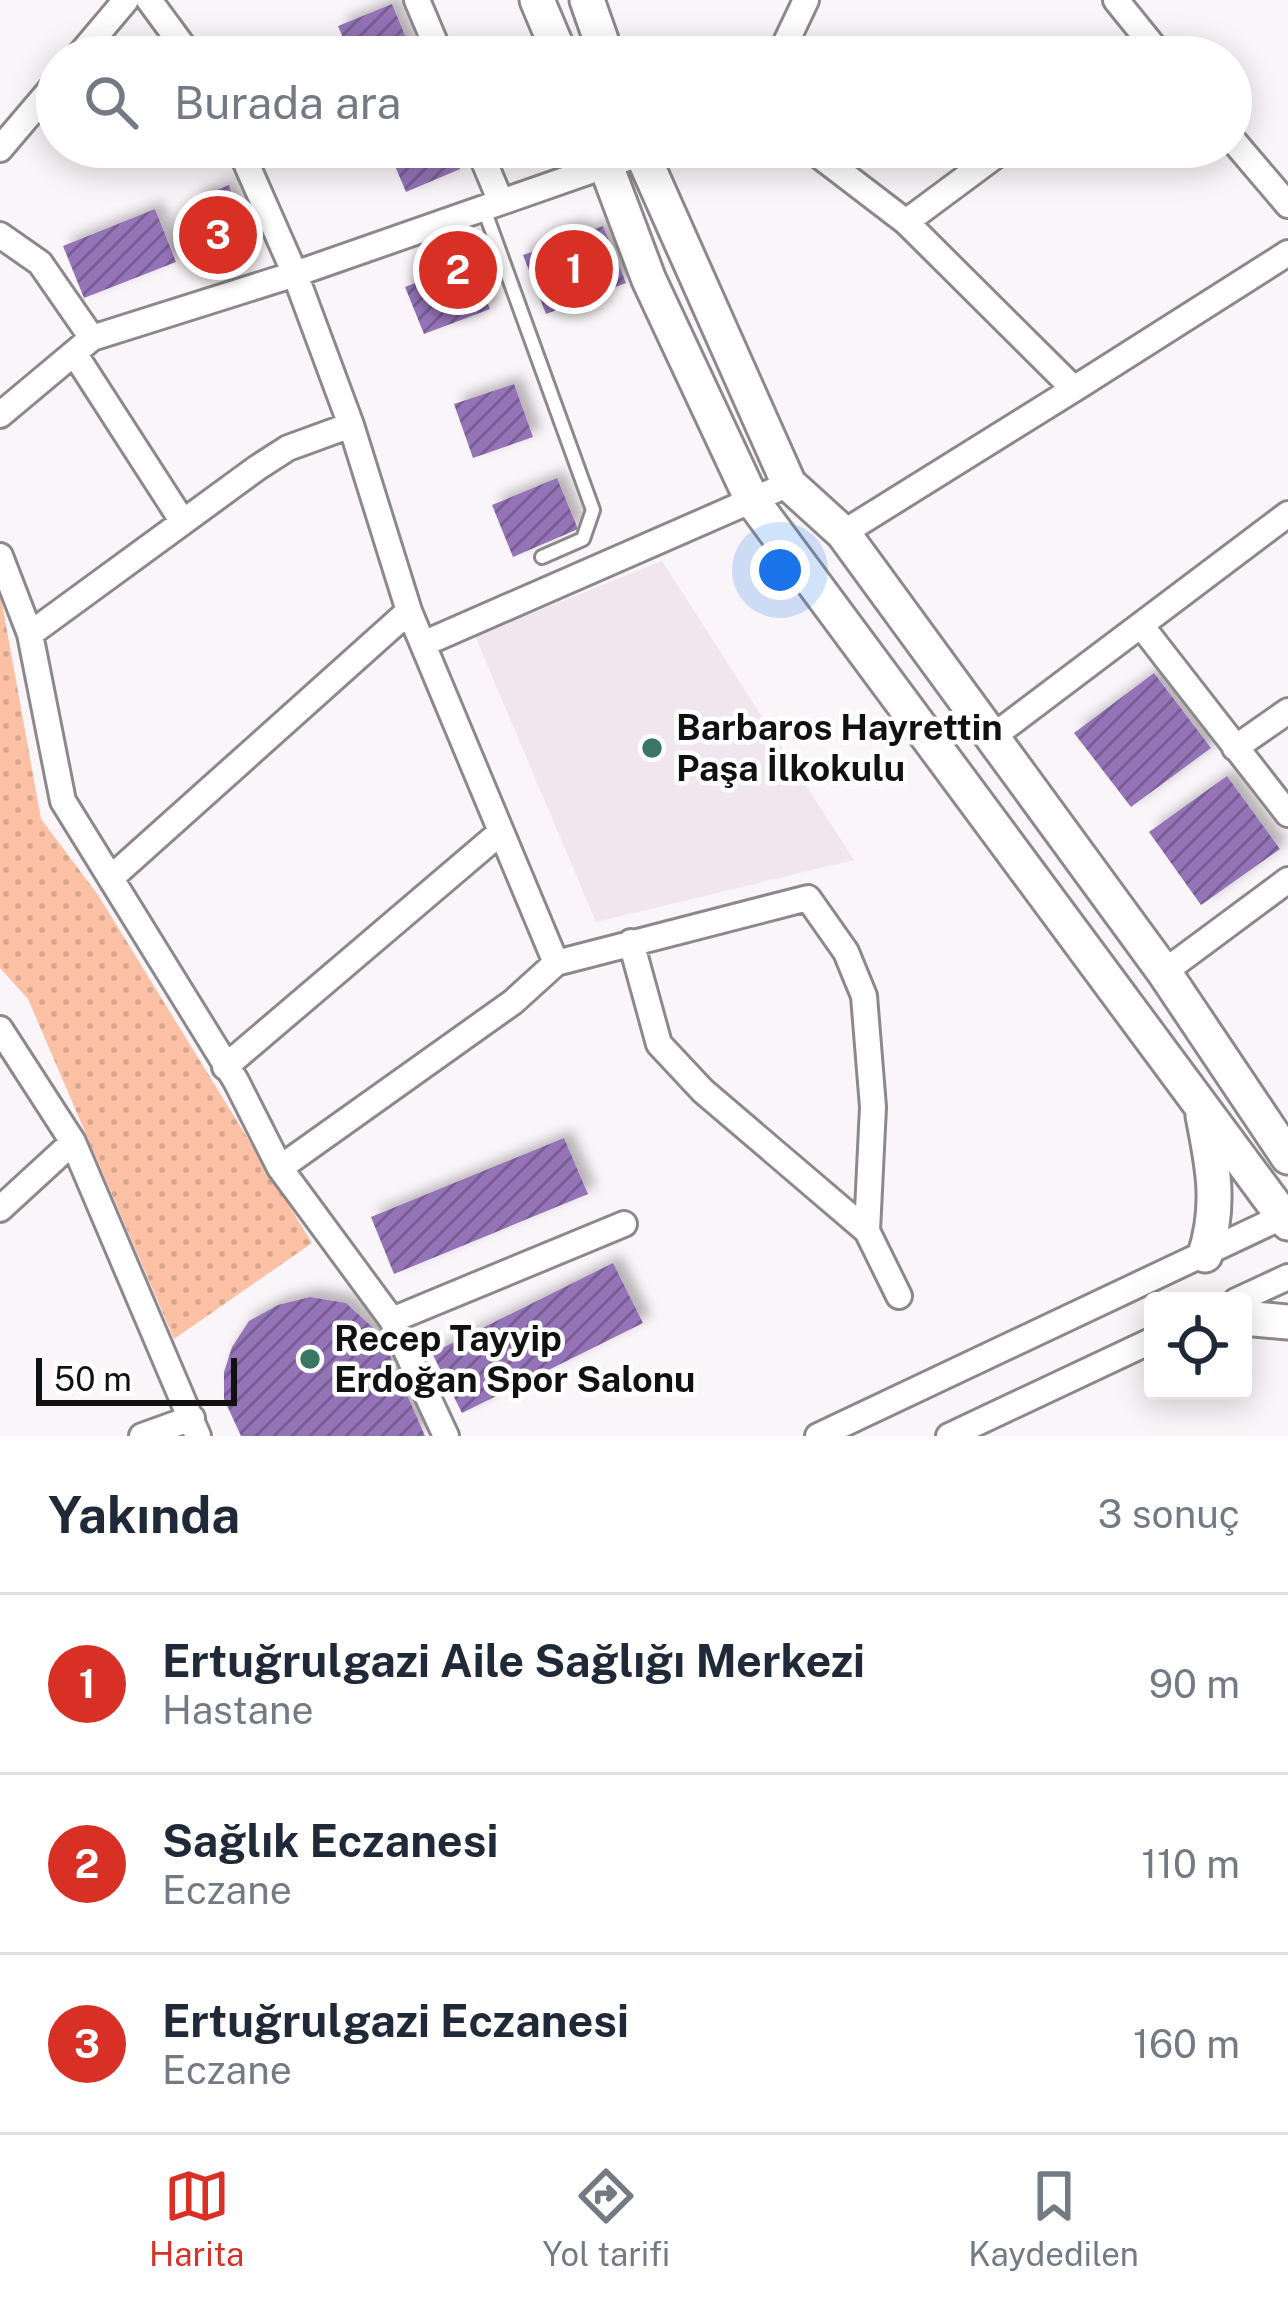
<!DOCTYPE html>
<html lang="tr">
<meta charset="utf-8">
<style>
:root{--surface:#fff;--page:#f6f6f7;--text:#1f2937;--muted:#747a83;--line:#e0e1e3;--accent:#d93025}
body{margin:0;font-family:"Public Sans",sans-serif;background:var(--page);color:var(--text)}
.controls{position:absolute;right:36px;bottom:36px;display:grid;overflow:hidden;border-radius:12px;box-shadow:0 6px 30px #0003}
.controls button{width:108px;height:108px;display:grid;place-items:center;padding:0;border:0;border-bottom:3px solid var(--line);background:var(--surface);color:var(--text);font:60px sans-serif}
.scale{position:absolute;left:36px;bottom:30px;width:201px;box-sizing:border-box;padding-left:12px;border:6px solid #121112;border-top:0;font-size:33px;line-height:42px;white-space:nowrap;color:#121112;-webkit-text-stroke:9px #fff;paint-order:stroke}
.you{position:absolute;left:780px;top:570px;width:42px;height:42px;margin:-30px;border:9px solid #fff;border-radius:50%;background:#1a73e8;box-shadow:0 0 0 18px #1a73e833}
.badge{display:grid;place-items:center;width:78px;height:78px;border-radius:50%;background:var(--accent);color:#fff;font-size:39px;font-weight:700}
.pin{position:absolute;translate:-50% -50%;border:6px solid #fff;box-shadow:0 3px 12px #0006}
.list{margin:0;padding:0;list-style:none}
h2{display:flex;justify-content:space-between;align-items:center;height:156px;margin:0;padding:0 48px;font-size:51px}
h2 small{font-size:39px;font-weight:400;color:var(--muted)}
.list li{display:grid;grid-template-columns:78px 1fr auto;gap:36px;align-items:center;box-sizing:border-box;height:180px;padding:0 48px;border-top:3px solid var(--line)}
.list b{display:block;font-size:45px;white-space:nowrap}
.list p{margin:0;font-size:39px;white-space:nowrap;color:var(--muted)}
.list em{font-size:39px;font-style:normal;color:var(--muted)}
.icon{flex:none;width:66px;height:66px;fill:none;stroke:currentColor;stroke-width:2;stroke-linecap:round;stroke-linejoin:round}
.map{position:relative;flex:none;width:1288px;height:1436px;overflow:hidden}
.search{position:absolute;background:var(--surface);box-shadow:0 6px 30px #0003;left:36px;right:36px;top:36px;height:132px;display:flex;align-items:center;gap:30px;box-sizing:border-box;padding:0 42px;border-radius:66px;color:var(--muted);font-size:45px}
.sheet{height:696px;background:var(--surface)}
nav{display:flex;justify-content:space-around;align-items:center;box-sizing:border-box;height:168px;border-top:3px solid var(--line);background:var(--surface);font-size:33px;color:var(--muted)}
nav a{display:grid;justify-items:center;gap:6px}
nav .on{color:var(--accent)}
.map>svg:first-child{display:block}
.built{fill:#f2e6ee}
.park{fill:url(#park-dots)}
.building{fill:url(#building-hatch);filter:url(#shadow)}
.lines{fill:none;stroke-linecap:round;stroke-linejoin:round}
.lane-casing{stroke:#8d888b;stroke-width:18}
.street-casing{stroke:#8d888b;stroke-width:30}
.secondary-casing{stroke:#8d888b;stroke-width:39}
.lane{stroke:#fff;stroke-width:12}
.street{stroke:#fff;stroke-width:24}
.secondary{stroke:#fff;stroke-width:33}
.poi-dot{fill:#397764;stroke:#fff;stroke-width:4.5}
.labels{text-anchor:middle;stroke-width:9;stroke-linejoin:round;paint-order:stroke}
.poi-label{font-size:36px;font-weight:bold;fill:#121112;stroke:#fff;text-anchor:start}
</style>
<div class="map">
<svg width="1288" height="1436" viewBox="0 0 1288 1436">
<defs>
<pattern id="park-dots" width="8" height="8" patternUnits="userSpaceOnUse" patternTransform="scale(3)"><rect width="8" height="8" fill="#fcc1a4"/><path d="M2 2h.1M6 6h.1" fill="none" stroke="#d7a58c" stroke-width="1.8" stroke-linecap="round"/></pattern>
<pattern id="building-hatch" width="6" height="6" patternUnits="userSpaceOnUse" patternTransform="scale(3)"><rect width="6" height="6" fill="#9473b7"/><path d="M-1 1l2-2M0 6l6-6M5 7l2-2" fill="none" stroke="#775d93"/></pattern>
<filter id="shadow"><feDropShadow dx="8" dy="-8" stdDeviation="6" flood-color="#0004"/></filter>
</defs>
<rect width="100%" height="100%" fill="#faf5f8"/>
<!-- built -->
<path class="built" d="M662 561 854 860 596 922 475 636Z"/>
<!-- park -->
<path class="park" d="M0 592 41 819 98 895 312 1243 174 1339 28 999 0 968Z"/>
<!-- building -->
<path class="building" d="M392 4 414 57H351L338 26Z
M387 147H450L460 169 406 192Z
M867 147H916V153L867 151Z
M229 185 250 242 215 255 194 199Z
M155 209 176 262 84 298 63 246Z
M603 226 626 283 546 314 523 255 543 248 540 241 578 227 581 234Z
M471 260 490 309 424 334 405 287Z
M514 384 533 437 473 458 454 404Z
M557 478 578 529 513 557 492 505Z
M1154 673 1211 748 1131 807 1074 733Z
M1227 776 1280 849 1201 905 1149 832Z
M564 1138 588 1194 394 1274 371 1217Z
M613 1263 643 1323 462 1413 432 1353Z
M310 1297 346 1303 381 1335 425 1436H241L224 1399V1372L232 1347 249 1321 278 1305Z"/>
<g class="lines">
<!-- lane casing -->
<g class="lane-casing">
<path id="lane" d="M484 209 593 510 583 539 542 557"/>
</g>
<!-- street casing -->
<g class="street-casing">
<path id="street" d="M149 0 191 57
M417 0 441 57
M1116 0 1162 57
M78 57 126 0
M779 57 806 0
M1231 138 1288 205
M239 147 295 274 351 425 409 611 556 963
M478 147 501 202
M808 147 906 222 1074 389 1288 253
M0 149 57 82
M906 222 1007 147
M0 235 40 263 92 338
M74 353 183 522
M0 415 92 338 295 274 659 147
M843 533 1074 389
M0 556 30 634 63 801 236 1081 280 1168 392 1320 446 1436
M1143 628 1288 814
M30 634 257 468 288 448 351 425
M423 644 789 484
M991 738 1288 514
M1235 748 1288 711
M112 877 409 611
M631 942 659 1044 703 1091 867 1231
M1164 972 1288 880
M0 1029 73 1142 198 1436
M225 1067 501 832
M280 1168 513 1002 556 963 808 898 846 952 864 996 873 1107 867 1231 899 1296
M0 1209 73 1142
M1236 1301 1288 1277
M392 1320 624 1224
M142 1436 192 1418
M818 1436 1288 1214
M949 1436 1153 1340"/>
</g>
<!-- secondary casing -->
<g class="secondary-casing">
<path id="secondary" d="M537 0 561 57
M587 0 607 57
M599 147 649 280 752 500 1288 1223
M639 147 789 484 843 533 1164 972 1288 1157
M1203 1116C1213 1166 1221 1205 1205 1255
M1243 1318 1288 1322"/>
</g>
<!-- lane -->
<use href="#lane" class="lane"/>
<!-- street -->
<use href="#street" class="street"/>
<!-- secondary -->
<use href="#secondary" class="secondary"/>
</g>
<!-- markers -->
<g class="poi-dot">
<circle cx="652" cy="748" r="12"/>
<circle cx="310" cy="1359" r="12"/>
</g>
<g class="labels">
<!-- poi labels -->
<g class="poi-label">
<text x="676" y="740">Barbaros Hayrettin<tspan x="676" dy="41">Paşa İlkokulu</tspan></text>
<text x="334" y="1351">Recep Tayyip<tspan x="334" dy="41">Erdoğan Spor Salonu</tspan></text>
</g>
</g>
</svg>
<div class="controls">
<button><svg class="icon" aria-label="locate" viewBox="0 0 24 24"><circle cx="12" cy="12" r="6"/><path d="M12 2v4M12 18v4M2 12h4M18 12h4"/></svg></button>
</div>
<div class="scale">50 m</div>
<div class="you"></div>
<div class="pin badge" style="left:574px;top:269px">1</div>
<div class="pin badge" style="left:458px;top:270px">2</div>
<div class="pin badge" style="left:218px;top:235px">3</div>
<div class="search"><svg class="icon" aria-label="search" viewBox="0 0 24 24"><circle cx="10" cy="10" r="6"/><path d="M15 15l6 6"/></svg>Burada ara</div>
</div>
<section class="sheet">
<h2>Yakında<small>3 sonuç</small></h2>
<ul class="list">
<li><span class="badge">1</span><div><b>Ertuğrulgazi Aile Sağlığı Merkezi</b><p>Hastane</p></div><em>90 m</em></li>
<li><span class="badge">2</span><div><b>Sağlık Eczanesi</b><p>Eczane</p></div><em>110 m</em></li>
<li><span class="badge">3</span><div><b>Ertuğrulgazi Eczanesi</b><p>Eczane</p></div><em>160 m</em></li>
</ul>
</section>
<nav>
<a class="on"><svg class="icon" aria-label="map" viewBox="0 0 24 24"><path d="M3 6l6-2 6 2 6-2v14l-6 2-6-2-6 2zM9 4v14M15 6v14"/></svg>Harita</a>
<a><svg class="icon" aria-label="directions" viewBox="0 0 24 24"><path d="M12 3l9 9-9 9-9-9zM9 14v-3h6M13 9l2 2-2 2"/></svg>Yol tarifi</a>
<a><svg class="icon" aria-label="saved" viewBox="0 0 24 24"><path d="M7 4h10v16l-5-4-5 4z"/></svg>Kaydedilen</a>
</nav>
